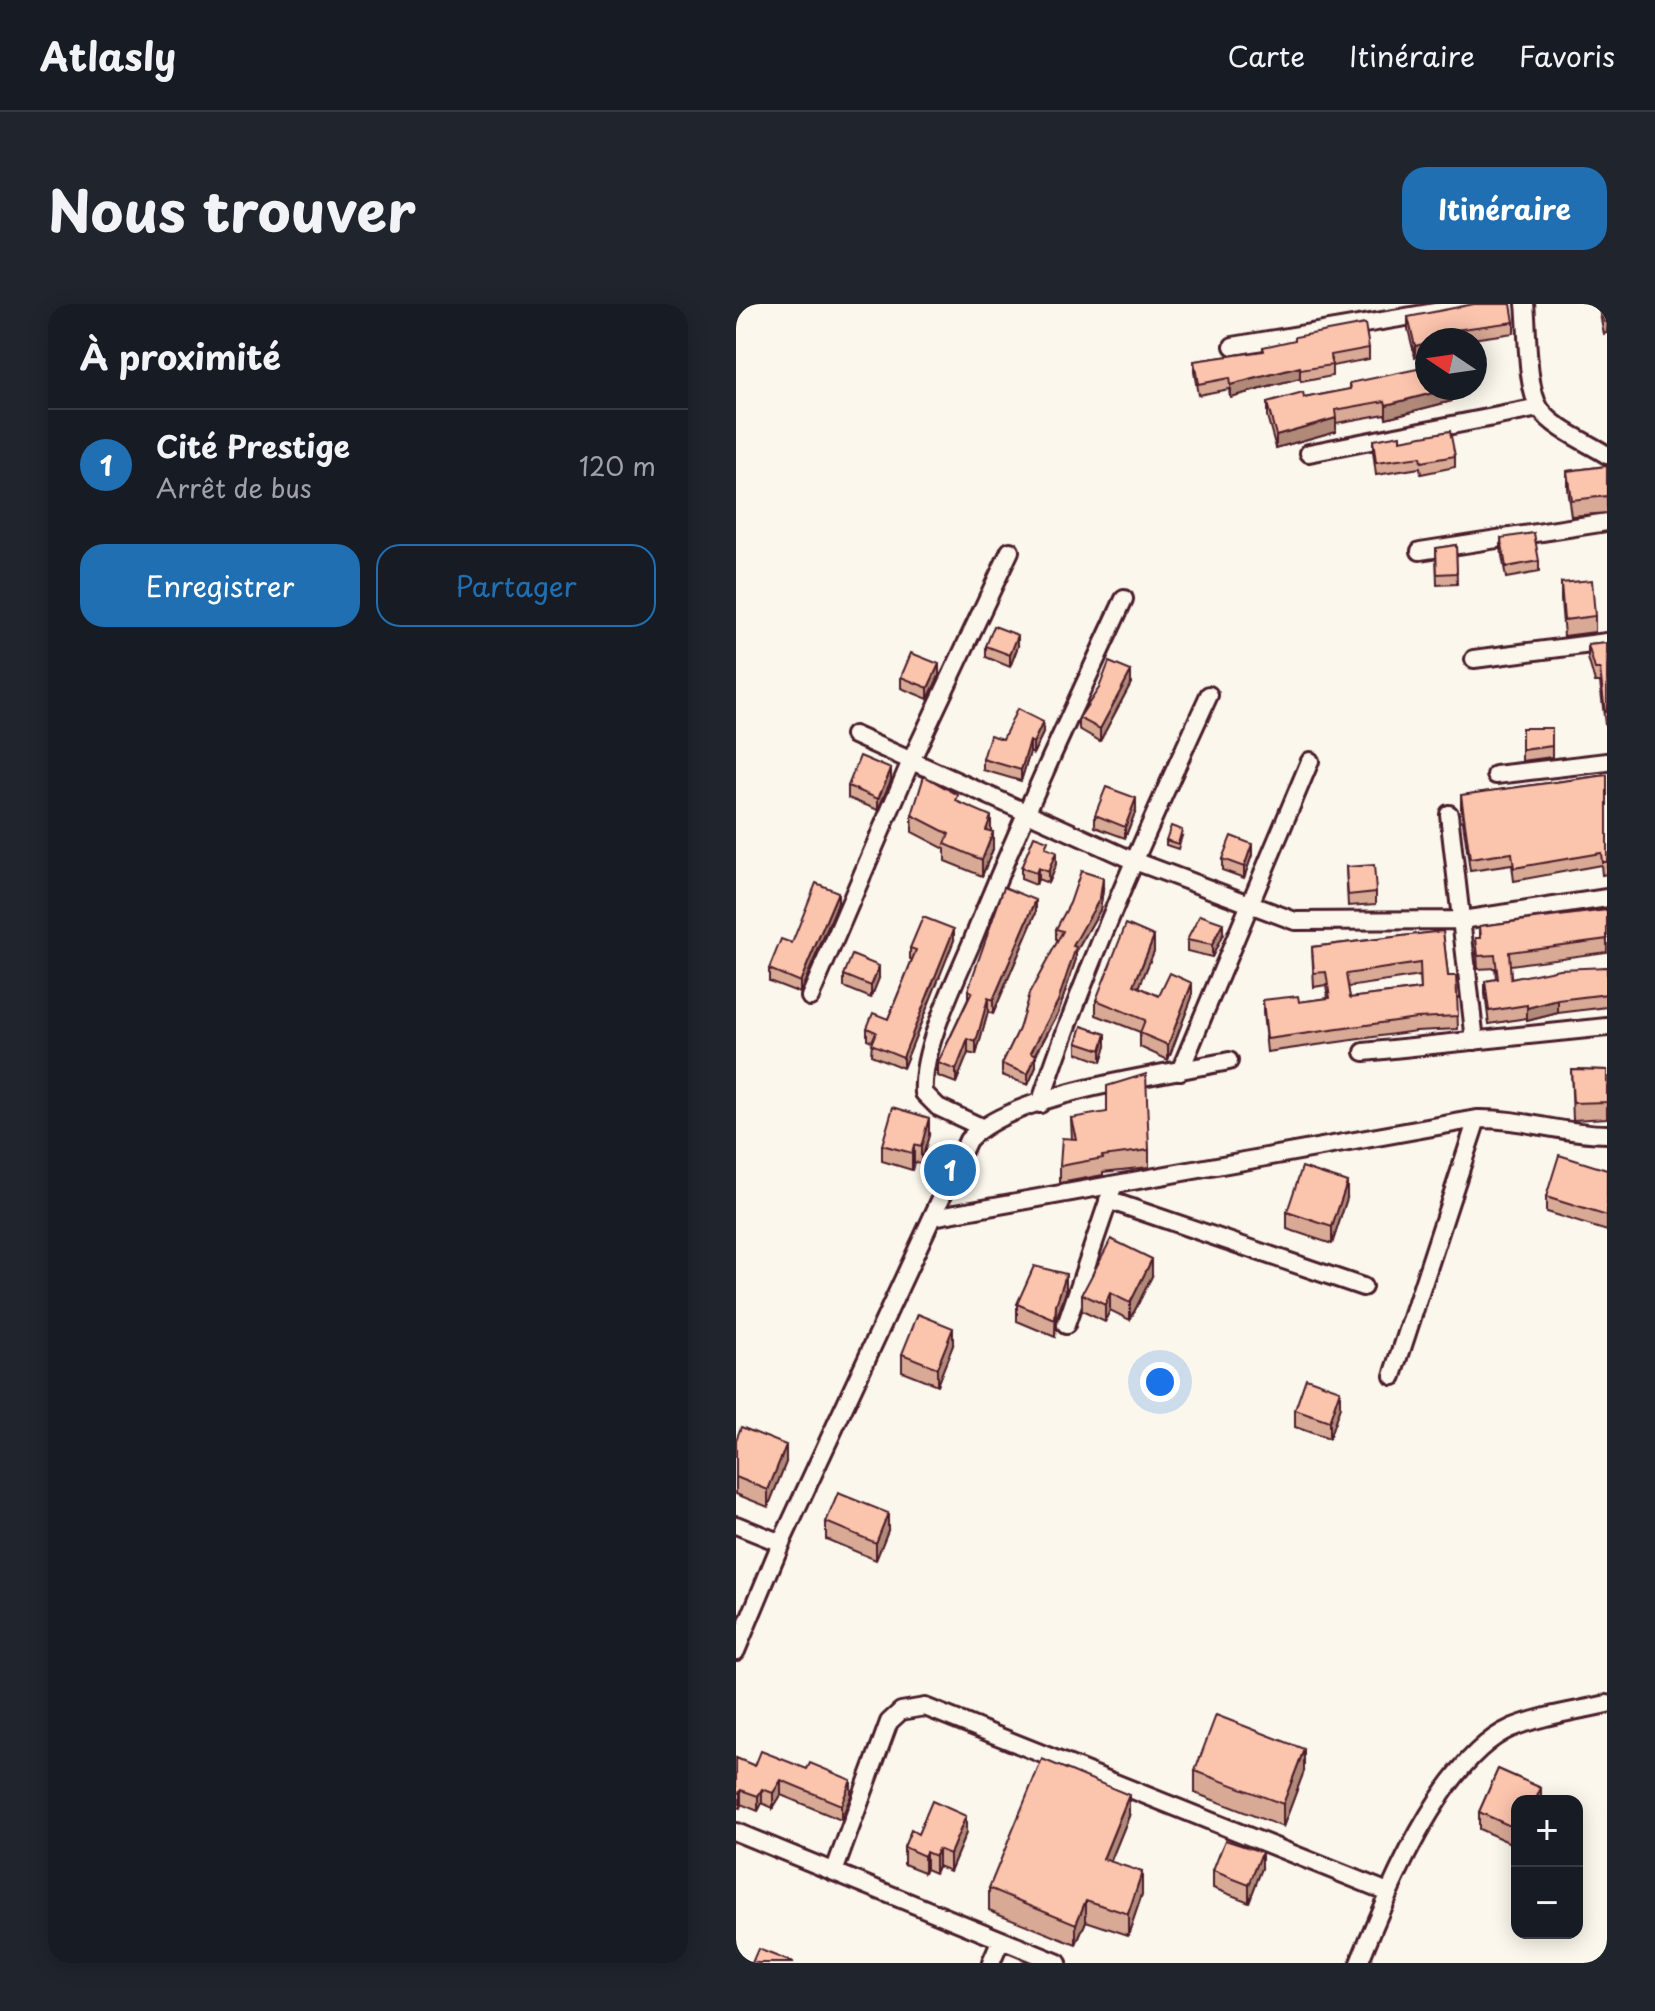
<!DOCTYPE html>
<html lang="fr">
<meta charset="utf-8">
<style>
:root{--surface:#171b24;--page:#20242c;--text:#f1f3f6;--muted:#9ea1a6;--line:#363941;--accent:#1f6fb2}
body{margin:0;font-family:"Playpen Sans",sans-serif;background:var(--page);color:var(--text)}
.controls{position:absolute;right:24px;bottom:24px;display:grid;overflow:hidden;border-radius:16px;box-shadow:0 4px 20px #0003}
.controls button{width:72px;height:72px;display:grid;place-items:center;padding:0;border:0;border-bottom:2px solid var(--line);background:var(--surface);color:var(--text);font:40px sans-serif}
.compass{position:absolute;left:679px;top:24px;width:72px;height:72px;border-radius:50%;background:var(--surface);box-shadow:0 4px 20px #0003;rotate:283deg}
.you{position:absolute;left:424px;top:1078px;width:28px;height:28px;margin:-20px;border:6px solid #fff;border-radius:50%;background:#1a73e8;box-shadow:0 0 0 12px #1a73e833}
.badge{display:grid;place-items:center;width:52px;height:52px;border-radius:50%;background:var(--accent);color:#fff;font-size:26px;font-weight:700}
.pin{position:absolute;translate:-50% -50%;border:4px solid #fff;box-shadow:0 2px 8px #0006}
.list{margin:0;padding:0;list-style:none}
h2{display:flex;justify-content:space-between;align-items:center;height:104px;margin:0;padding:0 32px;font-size:34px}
h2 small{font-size:26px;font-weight:400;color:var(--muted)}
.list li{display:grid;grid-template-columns:52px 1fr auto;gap:24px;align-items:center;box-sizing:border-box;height:112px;padding:0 32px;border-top:2px solid var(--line)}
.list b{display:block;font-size:30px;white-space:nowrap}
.list p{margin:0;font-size:26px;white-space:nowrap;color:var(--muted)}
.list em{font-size:26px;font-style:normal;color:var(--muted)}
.actions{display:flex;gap:16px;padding:24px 32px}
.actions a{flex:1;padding:18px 0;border:2px solid var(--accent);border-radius:24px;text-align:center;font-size:28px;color:var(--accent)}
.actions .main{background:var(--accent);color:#fff}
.map{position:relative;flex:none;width:871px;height:1659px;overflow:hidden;border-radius:24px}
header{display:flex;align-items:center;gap:48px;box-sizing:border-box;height:112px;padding:0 40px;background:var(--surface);border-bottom:2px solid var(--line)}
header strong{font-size:38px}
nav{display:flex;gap:44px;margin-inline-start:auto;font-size:28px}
.intro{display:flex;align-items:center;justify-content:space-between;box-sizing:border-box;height:192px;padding:0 48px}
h1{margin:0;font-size:56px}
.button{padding:20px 36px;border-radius:24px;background:var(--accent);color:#fff;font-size:28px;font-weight:700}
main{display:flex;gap:48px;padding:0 48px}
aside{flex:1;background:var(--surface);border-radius:24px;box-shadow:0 4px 20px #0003}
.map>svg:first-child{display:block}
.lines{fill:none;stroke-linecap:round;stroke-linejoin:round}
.minor-casing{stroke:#4a1f2b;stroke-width:22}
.minor{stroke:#fbf7ec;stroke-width:16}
.wall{fill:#d8a995;stroke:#4a1f2b;stroke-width:2;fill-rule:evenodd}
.shaded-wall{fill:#b08979;stroke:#4a1f2b;stroke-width:2}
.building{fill:#fbc4ad;stroke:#4a1f2b;stroke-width:2;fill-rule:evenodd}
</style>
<header>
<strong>Atlasly</strong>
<nav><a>Carte</a><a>Itinéraire</a><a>Favoris</a></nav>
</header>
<div class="intro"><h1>Nous trouver</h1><a class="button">Itinéraire</a></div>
<main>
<aside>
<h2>À proximité<small></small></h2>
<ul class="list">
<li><span class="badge">1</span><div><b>Cité Prestige</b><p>Arrêt de bus</p></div><em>120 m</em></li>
</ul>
<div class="actions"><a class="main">Enregistrer</a><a>Partager</a></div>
</aside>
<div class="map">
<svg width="871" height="1659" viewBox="0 0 871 1659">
<rect width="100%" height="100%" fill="#fbf7ec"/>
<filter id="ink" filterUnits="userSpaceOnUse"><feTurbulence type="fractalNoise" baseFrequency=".0125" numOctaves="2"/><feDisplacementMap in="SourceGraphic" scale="16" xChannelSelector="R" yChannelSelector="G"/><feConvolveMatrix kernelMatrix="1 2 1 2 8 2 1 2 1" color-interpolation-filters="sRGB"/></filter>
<g filter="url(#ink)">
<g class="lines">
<!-- minor casing -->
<g class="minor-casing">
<path id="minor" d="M789 0C792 26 790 84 804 105 818 125 851 138 871 151
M497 42 747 0
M573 149 803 104
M684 247 871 218
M738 355 871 338
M118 431 396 556 559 617 726 616 871 594
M760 471 871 458
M713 510 739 737
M74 693 175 457 274 247
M628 748 871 723
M444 767 574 457
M304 800C351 659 411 526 473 391
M245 823 202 803 188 789C185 746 218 680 235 640 282 523 335 409 388 295
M372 896 627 983
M197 913 741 815C786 814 826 830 871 830
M330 1021 376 886
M657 1072 741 815
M0 1221 45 1239
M0 1347 45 1239 232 836C279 788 425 771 493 757
M0 1528 322 1659
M98 1568 153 1418 165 1407 189 1403 652 1588
M255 1659 265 1636
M623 1659C650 1591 705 1455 775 1424 804 1412 840 1407 871 1400"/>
</g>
<!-- minor -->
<use href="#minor" class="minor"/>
</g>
<!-- wall -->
<path class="wall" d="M862 0H871V29L868 30Z
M672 13 778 18V29L729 36H691V50L679 53 672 25Z
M527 43 633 44V55L596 62V72L565 78 564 75 494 93 493 85 462 91 458 68V57L527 47Z
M614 79 716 97 650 114 649 110 600 119V127L540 144 531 112V99L568 94 614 85Z
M637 136H664L719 152V163L685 170 684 164 640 171 637 148Z
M871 162V209L835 212 831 184V167Z
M765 234 803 257V268L770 274 765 246Z
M720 241 721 280 701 281 700 244Z
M825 279 859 312V328L828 332 825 296Z
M871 339V421H869L864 378H859L852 354V341Z
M250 342H282L274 363 250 353Z
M203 372 192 395 165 384V373Z
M395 379 364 437 343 425V414Z
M786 424H816V453L786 457Z
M307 429 297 450 294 448 285 477 247 466V455L267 435Z
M871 471V570L866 571 865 561 778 577 776 561 734 567 725 504V491Z
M155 476 142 506 112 494V482Z
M222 498 255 528 257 545 246 572 209 557V545L176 528V511Z
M400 506 389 534 359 523V511Z
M446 532 442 545 430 541V536Z
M312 545 320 560 312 579 302 575 300 581 285 575V564Z
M516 551 508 574 486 566V555Z
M610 563 640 588V600L612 602Z
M367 586 364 606 340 648V655L322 709 300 751V763L292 781 266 771V760L283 725 322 637 320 636V625Z
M102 599 64 689 33 677V665L56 639Z
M871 606V648L774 661 775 675 871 663V703L822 709 791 717V714L753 720 749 690V677L760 675 759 664 742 665 740 634H744V622Z
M300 609 257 710 252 708 240 751 232 749 220 779 202 772V759L232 695V686Z
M707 627 712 672H720L722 725 680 727 531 748 527 709V696L563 698 592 694 590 681 578 683 576 643ZM684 672 685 685 614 694 612 683Z
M487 630 476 653 451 647V636Z
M218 636 167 764 135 751 136 737 131 735V724L152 715 176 656 174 655V644Z
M418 647 403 683 423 692 456 693 432 756 404 743V728L360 711V696Z
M108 671 143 674 135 694 108 683Z
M341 738 370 742 365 758 341 749Z
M835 765 871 766V814L837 816Z
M335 814 413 846V863L367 868V871L324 879V862L336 835Z
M193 831 185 859 178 858 176 866 146 857V841Z
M871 866V927L810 908V893Z
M611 894 596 940 551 925V908Z
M416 972 394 1016 374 1006 369 1018 346 1007V990Z
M330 987 320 1017 319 1033 281 1017V1000Z
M217 1041 201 1081 166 1067V1050Z
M604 1103 593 1135 559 1123V1106Z
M0 1136 50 1158 32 1203 0 1190Z
M90 1218 152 1226 140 1256 90 1235Z
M0 1454 19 1462 115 1491 105 1516 45 1491 37 1504 26 1499 22 1507 5 1500 4 1504 0 1503Z
M762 1465 805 1484V1497H781V1542L743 1525V1508Z
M459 1467H568L547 1523 459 1489Z
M393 1512 374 1558 406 1590 392 1631 350 1617 340 1641 253 1606V1584Z
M230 1529 214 1567 202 1562 199 1569 190 1565 188 1568 168 1560V1543L182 1530Z
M526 1564 513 1598 477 1584V1567Z"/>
<!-- shaded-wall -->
<path class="shaded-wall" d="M691 39V50L679 53V42Z
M564 63V75L494 93V81Z
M716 84V97L650 114V101Z
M600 114V127L540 144V131Z
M282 331V342L274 363V351Z
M203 360V372L192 395V384Z
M395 367V379L364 437V425Z
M307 418V429L297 450V439Z
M294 437V448L285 477V466Z
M155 465V476L142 506V495Z
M400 494V506L389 534V523Z
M255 512V529L250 526Z
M257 528V545L246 572V556Z
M516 540V551L508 574V563Z
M320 548V560L312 579V568Z
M302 564V575L300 581V569Z
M367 574V586L364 606 340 648V655L322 709 295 759V748L337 642Z
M102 588V599L64 689V678Z
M300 596V609L257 710V696Z
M487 619V630L476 653V641Z
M218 625V636L167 764V753Z
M418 632V647L398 696V681Z
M143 662V674L135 694V682Z
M456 679V693L432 756V741Z
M252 694V708L240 751V738Z
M822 696V709L791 717V704Z
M370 730V742L365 758V746Z
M232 735V749L220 779V766Z
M300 751V763L292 781V770Z
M193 814V831L185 859V843Z
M178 841V858L176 866V849Z
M611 878V894L596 940V923Z
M416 955V972L394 1016V999Z
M330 970V987L320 1017 319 1033 320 1001Z
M374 989V1006L369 1018V1001Z
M217 1024V1041L201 1081V1064Z
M604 1086V1103L593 1135V1118Z
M50 1141V1158L32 1203V1186Z
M152 1209V1226L140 1256V1239Z
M568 1445V1467L547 1523V1500Z
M45 1476V1491L37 1504V1489Z
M115 1476V1491L105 1516V1501Z
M805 1484V1497H799Z
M26 1485V1499L22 1507V1492Z
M5 1486V1500L4 1504V1489Z
M393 1491V1512L367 1576V1555Z
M230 1512V1529L214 1567V1550Z
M202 1545V1562L199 1569V1552Z
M190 1548V1565L188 1568V1552Z
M526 1548V1564L513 1598V1581Z
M406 1568V1590L392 1631V1610Z
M350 1596V1617L340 1641V1620Z"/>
<!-- building -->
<path class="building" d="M738 0H775L778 18 711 27 713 34 702 36H691V39L679 42 672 13Z
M864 0H871V17L868 18Z
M629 20 633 44 595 51 596 61 565 66 564 63 494 81 493 74 462 80 458 57 528 47 527 43 559 36V33Z
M691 63V84H716L650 101 649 97 599 106 600 114 540 131 531 99 567 89 568 94 615 85 614 79Z
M714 127 719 152 685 158 684 153 640 159 637 136 664 131V136Z
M871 162V192L835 196 831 167Z
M798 229 803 257 770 263 765 234Z
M720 241 721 269 701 270 700 244Z
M856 276 859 312 828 316 825 279Z
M258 322 282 331 274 351 250 342Z
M871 339V408H869L864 365H859L852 341Z
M175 349 203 360 192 384 165 373Z
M373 358 395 367 364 425 343 414 363 384Z
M281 405 307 418 297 439 294 437 285 466 247 455 254 431 267 435Z
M786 424H816V442L786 446Z
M124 452 155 465 142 495 112 482Z
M871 471V558H866L865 549 778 564 776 549 734 555 725 491Z
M188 472 222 491 220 497 255 512 250 526 257 528 246 556 209 540 213 530 176 511Z
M370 483 400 494 389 523 359 511Z
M435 522 446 526 442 540 430 536Z
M298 532 312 537 309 544 320 548 312 568 302 564 300 569 285 564Z
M495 532 516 540 508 563 486 555Z
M638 561 640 588 612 591 610 563Z
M345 567 367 574 364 594 337 642 340 643 322 697 295 748 300 751 292 770 266 760 283 725 293 690 327 627 320 625 334 599Z
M80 579 102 588 64 678 33 665 45 635 56 639Z
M268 583 300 596 257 696 252 694 240 738 232 735 220 766 202 759 236 688 232 686Z
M871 606V635L773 648 775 675 823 665 871 663V690L822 696 791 704V701L753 707 749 677 762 675 759 651 742 652 740 634H745L744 622Z
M464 611 487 619 476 641 451 636Z
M187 613 218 625 167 753 135 740 140 728 131 724 137 709 152 715 180 646 174 644Z
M390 620 418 632 398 681 423 692 434 669 456 679 432 741 404 729 409 716 360 696Z
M707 627 712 672H720L722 712 680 714 531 735 527 696 562 692 563 698 594 694 590 668 578 669 576 643ZM684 659 685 685 614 694 610 670Z
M116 651 143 662 135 682 108 671Z
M346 722 370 730 365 746 341 738Z
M835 765 871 766V798L837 799Z
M410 770 413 846 366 852 367 854 324 862 326 834 340 835 335 814 371 808V782Z
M157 803 193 814 185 843 178 841 176 849 146 841Z
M823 851 871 866V912L810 893Z
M566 863 611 878 596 923 551 908Z
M375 935 416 955 394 999 374 989 369 1001 346 990Z
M298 962 330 970 320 1001 319 1016 281 1000Z
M182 1010 217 1024 201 1064 166 1050Z
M570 1074 604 1086 593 1118 559 1106Z
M5 1123 50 1141 32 1186 0 1173V1136Z
M102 1189 152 1209 140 1239 90 1218Z
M480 1411 568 1445 547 1500 459 1467Z
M25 1447 71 1465 74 1459 115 1476 105 1501 45 1476 37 1489 26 1485 22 1492 5 1486 4 1489 0 1488V1454L19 1462Z
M306 1455 393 1491 367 1555 406 1568 392 1610 350 1596 340 1620 253 1584Z
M762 1465 805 1484 799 1497H781V1525L743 1508Z
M196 1497 230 1512 214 1550 202 1545 199 1552 190 1548 188 1552 168 1543 175 1526 182 1530Z
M489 1536 526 1548 513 1581 477 1567Z
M22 1645 58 1659H16Z"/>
</g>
</svg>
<div class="controls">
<button>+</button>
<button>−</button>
</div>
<svg class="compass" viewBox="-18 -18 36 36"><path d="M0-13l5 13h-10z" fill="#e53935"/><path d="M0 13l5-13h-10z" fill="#9ea1a6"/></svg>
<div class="you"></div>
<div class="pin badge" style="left:214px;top:866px">1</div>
</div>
</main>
